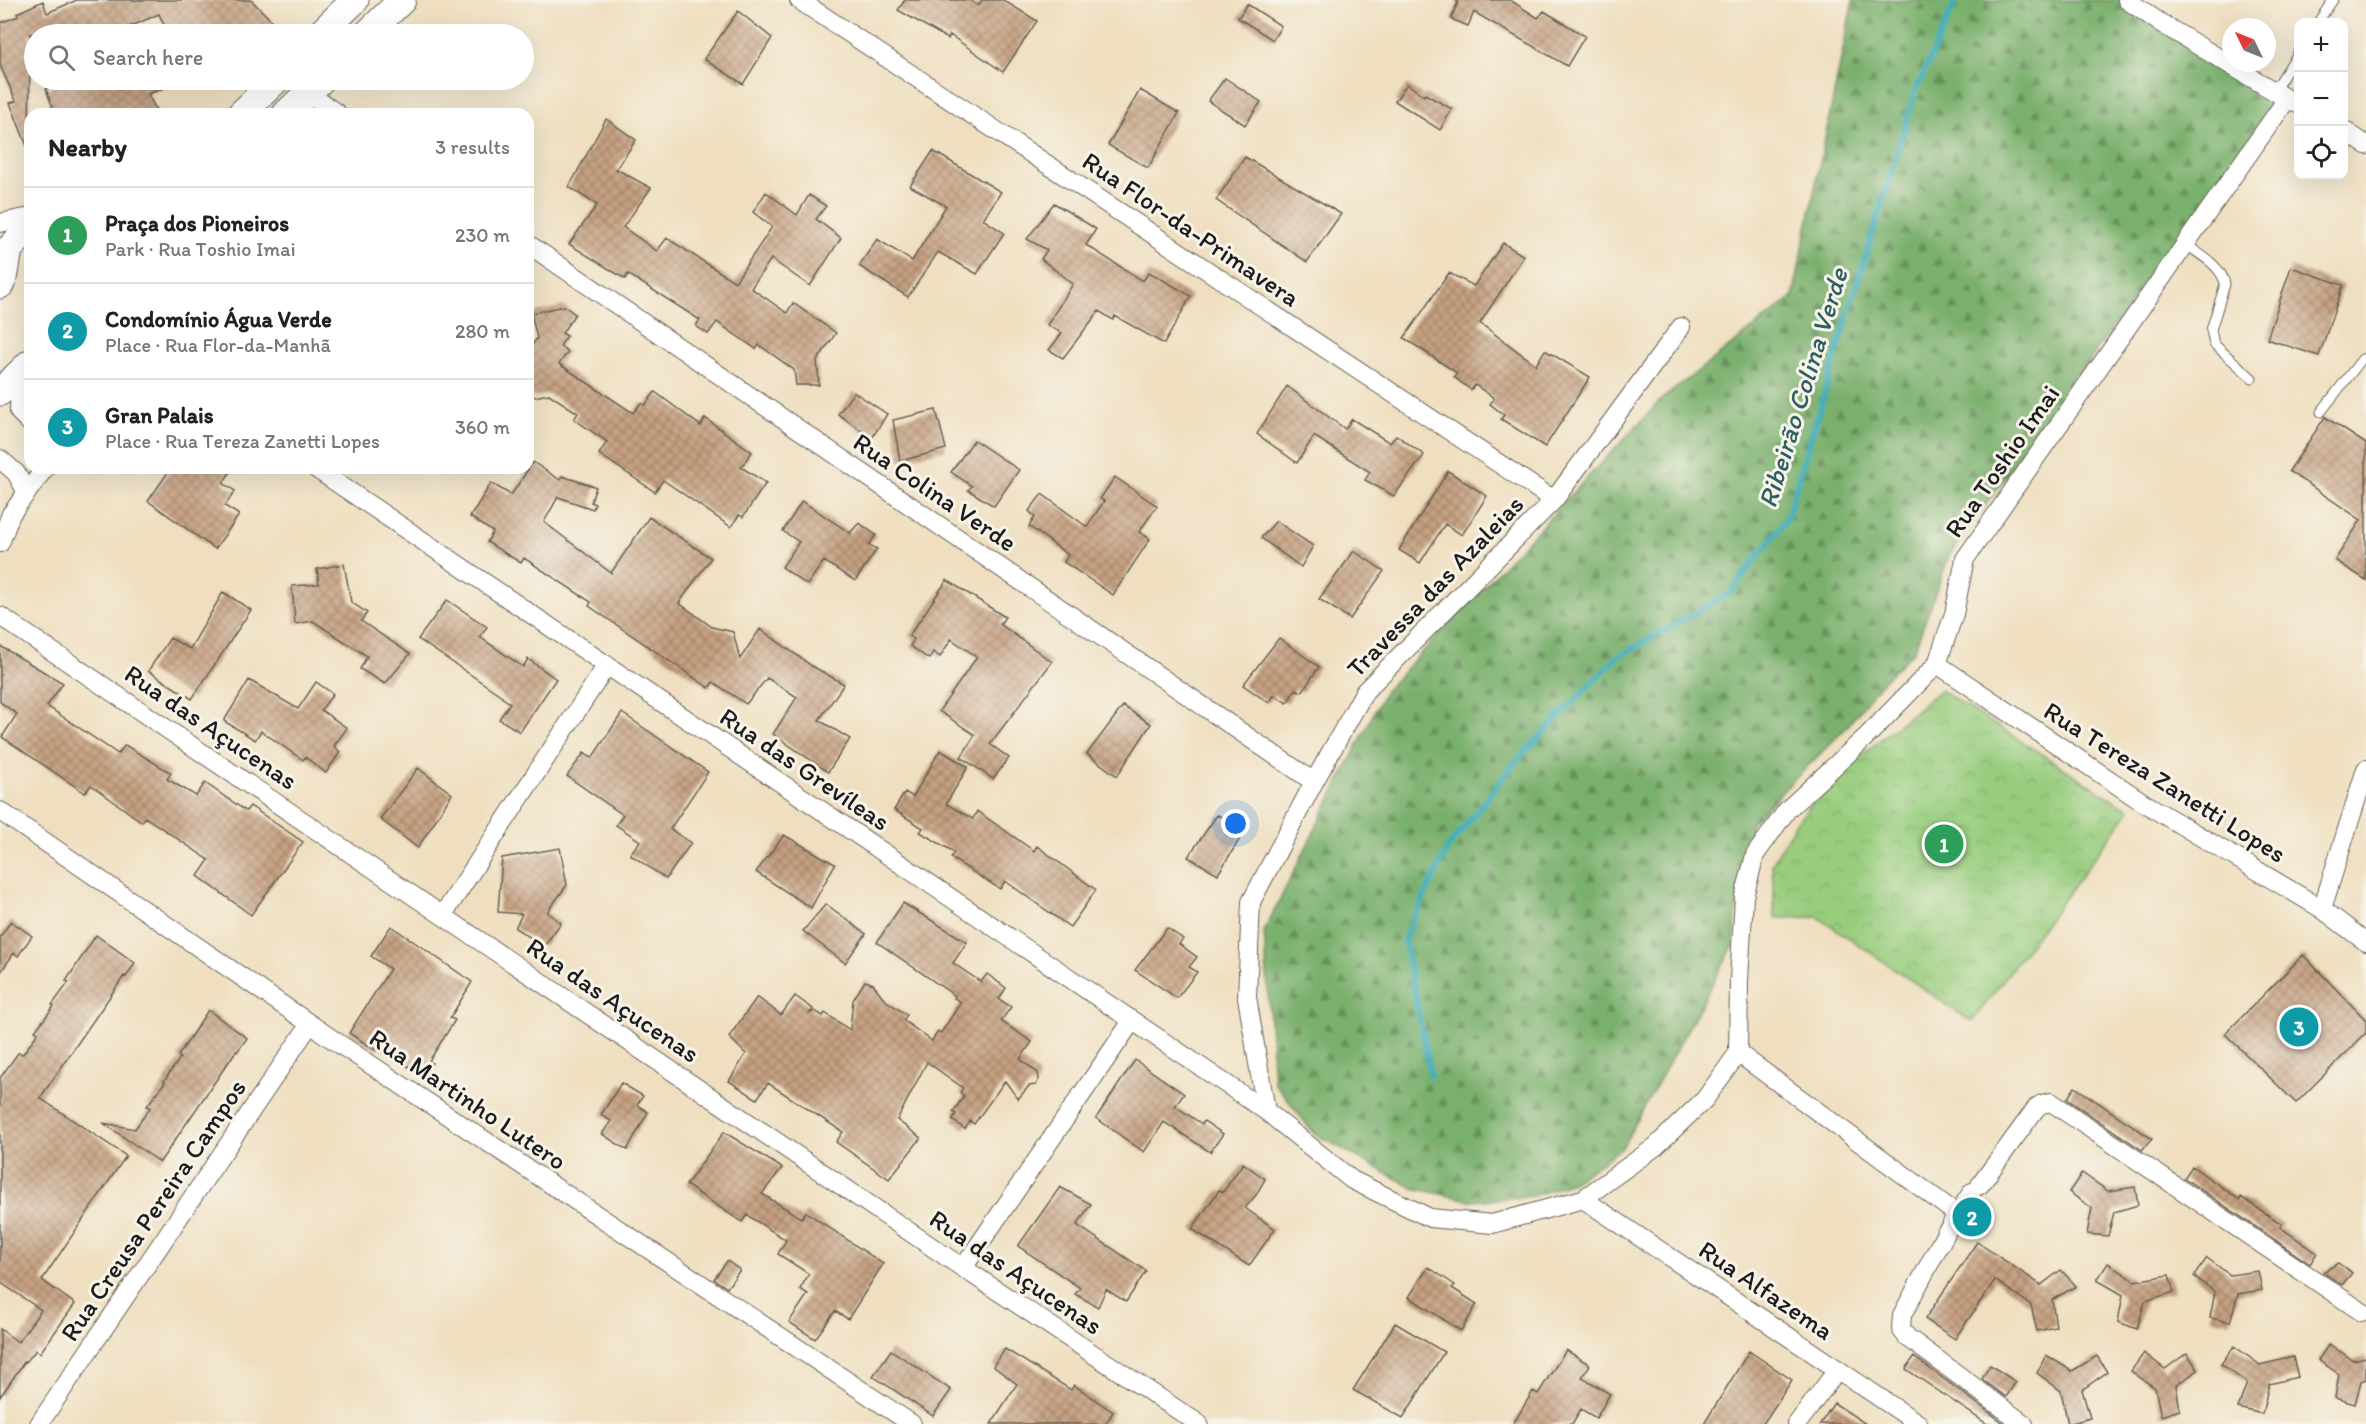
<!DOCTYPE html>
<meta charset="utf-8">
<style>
:root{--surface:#fff;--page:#f2f2f2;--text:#222;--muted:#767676;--line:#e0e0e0;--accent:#d1495b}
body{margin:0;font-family:Itim,sans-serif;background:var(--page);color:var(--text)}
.controls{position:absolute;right:18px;top:18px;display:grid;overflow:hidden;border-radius:12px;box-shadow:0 6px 24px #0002}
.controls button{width:54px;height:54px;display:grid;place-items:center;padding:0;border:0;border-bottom:2px solid var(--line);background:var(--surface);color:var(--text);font:30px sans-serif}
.compass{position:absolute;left:2222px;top:18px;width:54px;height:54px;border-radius:50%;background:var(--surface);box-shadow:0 6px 24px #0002;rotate:313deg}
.you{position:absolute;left:1236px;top:824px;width:21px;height:21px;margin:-15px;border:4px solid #fff;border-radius:50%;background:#1a73e8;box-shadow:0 0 0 9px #1a73e833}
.badge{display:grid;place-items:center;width:39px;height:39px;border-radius:50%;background:var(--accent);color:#fff;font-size:20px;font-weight:700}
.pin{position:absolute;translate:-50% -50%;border:3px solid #fff;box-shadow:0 2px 6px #0006}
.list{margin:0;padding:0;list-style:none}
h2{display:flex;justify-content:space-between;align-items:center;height:78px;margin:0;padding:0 24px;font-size:26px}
h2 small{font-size:20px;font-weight:400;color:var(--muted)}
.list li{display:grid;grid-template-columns:39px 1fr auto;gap:18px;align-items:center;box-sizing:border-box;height:96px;padding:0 24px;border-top:2px solid var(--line)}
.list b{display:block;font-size:22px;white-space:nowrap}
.list p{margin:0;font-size:20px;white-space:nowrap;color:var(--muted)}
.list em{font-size:20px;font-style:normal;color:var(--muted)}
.icon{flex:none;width:33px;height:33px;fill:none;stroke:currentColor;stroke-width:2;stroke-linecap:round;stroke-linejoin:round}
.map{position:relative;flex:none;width:2366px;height:1424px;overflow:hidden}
.search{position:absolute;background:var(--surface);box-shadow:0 6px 24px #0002;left:24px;top:24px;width:510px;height:66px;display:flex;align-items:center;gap:15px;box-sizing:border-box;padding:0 21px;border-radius:33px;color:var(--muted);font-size:22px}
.panel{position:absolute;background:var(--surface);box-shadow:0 6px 24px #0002;left:24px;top:108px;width:510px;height:366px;border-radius:18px}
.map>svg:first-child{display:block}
.forest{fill:url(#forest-firs);stroke:#4b6644;stroke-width:1.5}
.park{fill:url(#park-crowns);stroke:#5a744d;stroke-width:1.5}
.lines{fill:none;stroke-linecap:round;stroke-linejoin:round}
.stream{stroke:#3fafb9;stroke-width:6}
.building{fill:url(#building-cross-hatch)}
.service-casing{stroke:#666055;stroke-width:11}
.minor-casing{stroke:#666055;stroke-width:20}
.secondary-casing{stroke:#666055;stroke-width:29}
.service{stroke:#fff;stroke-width:9}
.minor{stroke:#fff;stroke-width:18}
.secondary{stroke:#fff;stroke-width:27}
.labels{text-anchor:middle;stroke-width:6;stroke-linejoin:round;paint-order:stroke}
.street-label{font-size:26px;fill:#1c1c1c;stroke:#f7f3e8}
.water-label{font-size:27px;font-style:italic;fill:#2c5e63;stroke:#f7f3e8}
</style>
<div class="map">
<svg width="2366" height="1424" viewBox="0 0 2366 1424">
<defs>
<pattern id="forest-firs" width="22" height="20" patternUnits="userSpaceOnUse" patternTransform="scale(1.5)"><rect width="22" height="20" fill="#7ab06d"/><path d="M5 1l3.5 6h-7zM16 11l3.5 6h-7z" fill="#638e59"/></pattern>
<pattern id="park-crowns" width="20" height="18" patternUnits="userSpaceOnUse" patternTransform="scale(1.5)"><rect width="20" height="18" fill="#98cd7e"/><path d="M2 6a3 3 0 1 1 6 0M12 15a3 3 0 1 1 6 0" fill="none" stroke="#82af6c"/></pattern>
<pattern id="building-cross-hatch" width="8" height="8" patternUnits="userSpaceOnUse" patternTransform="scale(1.5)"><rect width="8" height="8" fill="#c6a181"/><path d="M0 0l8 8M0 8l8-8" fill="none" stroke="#a08269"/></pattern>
</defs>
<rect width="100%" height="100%" fill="#f7f3e8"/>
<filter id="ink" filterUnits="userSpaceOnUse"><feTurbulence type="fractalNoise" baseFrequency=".0167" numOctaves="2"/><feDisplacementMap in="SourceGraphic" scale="12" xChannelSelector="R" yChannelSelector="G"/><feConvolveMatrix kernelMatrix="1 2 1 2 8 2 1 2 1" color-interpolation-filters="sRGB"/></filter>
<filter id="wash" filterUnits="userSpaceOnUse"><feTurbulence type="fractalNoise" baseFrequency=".008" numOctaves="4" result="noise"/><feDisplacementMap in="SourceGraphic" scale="24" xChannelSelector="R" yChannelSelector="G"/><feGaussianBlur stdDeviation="1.35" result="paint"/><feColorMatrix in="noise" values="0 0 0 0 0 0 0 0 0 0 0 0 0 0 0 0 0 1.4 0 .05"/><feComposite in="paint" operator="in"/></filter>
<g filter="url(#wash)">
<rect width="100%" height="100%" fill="#efdfc0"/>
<!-- forest -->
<path class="forest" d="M1853 0H2123L2274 104 1949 556 1914 651 1879 685 1846 728 1751 823 1736 914 1734 945 1622 1148 1572 1182 1534 1196 1473 1201 1413 1188 1313 1133 1274 1082 1264 931 1385 691 1662 399 1793 297Z"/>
<!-- park -->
<path class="park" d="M1940 690 2130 810 1972 1022 1818 917 1775 918 1772 864 1795 824 1830 782Z"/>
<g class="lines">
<!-- stream -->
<path class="stream" d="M1431 1076 1404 939 1449 846 1518 759 1616 658 1730 593 1786 520 1915 93 1956 0"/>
</g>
<g id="blocks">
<!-- building -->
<path class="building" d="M77 0H251L274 23 263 34H168L159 14 113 34H30L29 151 10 103 16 101 0 65V23L18 16 17 13 43 1 47 13Z
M905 0H969L978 6 982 0H1003L1037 21 1003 72 950 35 948 39 898 10Z
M1455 0H1510L1538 18 1544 11 1585 36 1567 66 1474 12 1468 26 1451 19 1458 2Z
M1247 4 1281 26 1273 40 1238 18Z
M738 11 772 38 743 84 704 59Z
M1225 78 1261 102 1245 125 1208 101Z
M69 80H72L75 86 87 80 182 81 148 94 158 114H55L46 89Z
M1407 84 1424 96 1425 94 1452 109 1440 130 1395 101Z
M1140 90 1179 113 1148 168 1108 145Z
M606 119 636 140 616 169 651 188 623 227 657 251 667 238 735 282 772 227 753 212 766 192 797 215 809 195 826 206 816 219 841 238 810 286 771 259 751 288 787 313 793 303 836 333 817 361 819 385H796L794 370 759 345 756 349 717 322 708 334 696 326 700 320 628 274 625 279 569 244 597 205 569 187Z
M933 151 1001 192 983 219 1004 233 977 274 938 252 908 297 859 266 877 239 912 261 946 206 910 186Z
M1245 157 1341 214 1307 262 1216 200Z
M1054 203 1096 229 1086 245 1143 281 1149 272 1191 296 1164 344 1115 316 1113 320 1099 311 1063 358 1049 350 1062 333 1047 325 1073 284 1041 259 1047 250 1027 239Z
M1503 243 1524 256 1480 323 1536 365 1545 350 1590 377 1545 447 1501 419 1504 415 1490 404 1494 398 1475 385 1471 390 1454 377 1457 373 1404 338 1449 273 1474 286Z
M2291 267 2343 285 2319 356 2267 339Z
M564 306 575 314 562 333 567 336 560 346 568 352 559 364 633 413 641 403 645 405 655 392 701 426 705 418 752 452 741 467 766 483 743 517 739 515 731 527 663 480 655 492 599 454 607 442 574 419 578 413 549 394 528 398V351L537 338 531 313Z
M1287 386 1345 429 1352 419 1390 443 1396 435 1424 455 1394 496 1365 480 1370 472 1314 436 1297 463 1257 434Z
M854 392 887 414 872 438 838 414Z
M936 410 946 449 900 461 893 420Z
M2325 417 2366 444V580L2335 560 2361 520 2289 471Z
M974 440 1019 470 994 506 968 490 972 486 951 472Z
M533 462 560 480 562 476 596 487 591 502 595 504 593 509 558 497 544 522 611 573 649 517 711 558 679 603 712 627 733 632 740 659 760 629 812 666 844 684 819 720 850 739 828 772 773 734 797 697 767 678 746 704 713 682 709 688 589 606 591 602 524 558 521 563 487 542 493 532 470 517 491 483 511 495Z
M171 468H233L223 483 235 491 225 506 239 515 215 549 148 501Z
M1448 471 1487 496 1462 535 1445 524 1420 563 1399 550Z
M1115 477 1157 506 1139 532 1150 539 1113 595 1064 562 1068 555 1029 526 1035 517 1029 511 1042 494 1087 527 1104 501 1100 499Z
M802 501 850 533 859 523 876 535 869 545 877 549 855 581 824 561 807 585 782 567 799 542 783 531Z
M1276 521 1313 546 1301 567 1261 538Z
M1354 551 1384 571 1350 619 1319 599Z
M344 564 351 602 367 613 361 621 410 654 385 684 360 669 367 656 313 621 295 624 292 586 319 584 317 569Z
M947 580 1005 617 1000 624 1052 662 990 744 1009 758 993 779 961 757 975 735 939 711 977 657 951 639 940 657 933 652 929 659 910 646 914 639 909 636Z
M223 592 251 610 192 699 148 671 170 638 190 649Z
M447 600 487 627 480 637 523 667 528 659 556 679 520 732 499 719 510 703 501 697 502 696 418 639Z
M1279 638 1319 667 1302 692 1296 689 1287 703 1274 695 1269 703 1243 685Z
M0 646 63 683 47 706 118 754 125 745 171 773 167 779 196 796 205 783 246 811 250 806 303 842 251 915 198 876 209 860 145 817 142 822 91 785 85 793 2 737 17 714 0 702Z
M249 680 298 709 316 682 333 694 321 710 347 728 334 746 340 752 326 773 305 757 303 760 261 731 255 740 224 721Z
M1123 706 1151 724 1117 776 1087 754Z
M622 713 708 772 670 829 691 843 666 879 630 854 640 841 616 825 623 815 567 776 584 753 592 758Z
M940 750 968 767 946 804 973 819 977 811 1034 851 1037 846 1096 890 1070 927 1005 881 1000 889 951 858 954 852 920 832 923 828 894 810 905 792 913 797Z
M418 768 452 794 418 848 380 819Z
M1217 815 1246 829 1218 874 1188 857Z
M784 835 835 864 811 908 756 872Z
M560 848 567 885 547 912 561 923 544 946 515 928 522 914 498 912 502 858Z
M903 903 967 942 953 963 981 982 987 974 1006 988 999 999 1011 1007 1001 1021 1032 1042 1020 1059 1038 1073 1039 1079 1036 1085 1029 1086 1018 1099 1005 1081 974 1124 970 1121 965 1129 952 1120 956 1114 953 1112 964 1096 960 1093 963 1088 927 1062 897 1120 921 1138 889 1179 836 1142 843 1132 768 1083 757 1099 729 1081 746 1054 729 1037 757 997 781 1015 795 996 813 1009 810 1013 815 1011 823 1016 825 1013 850 1030 853 1000 865 981 873 984 885 1000 907 1015 903 1020 932 1041 938 1031 941 1033 961 1002 954 998 955 996 877 942Z
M826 904 866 934 845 963 803 931Z
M11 921 32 936 18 956 14 953 0 973V937Z
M391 926 472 982 450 1018 455 1020 429 1061 432 1063 423 1076 379 1047 377 1051 349 1033 390 969 371 956Z
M1167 928 1183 939 1179 944 1197 957 1189 967 1197 972 1177 998 1135 970Z
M96 935 135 963 126 977 124 976 40 1098 126 1156 42 1280 75 1304 40 1353 36 1350 26 1362 25 1361 0 1397V1329L18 1342 41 1310 0 1282V1078L18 1053 23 1054 38 1033 35 1031 54 1006 52 1005 69 982 66 981Z
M2303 955 2366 1020V1033L2296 1103 2225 1034Z
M208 1010 247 1038 237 1052 236 1051 160 1162 103 1123 135 1129 150 1108 147 1106 165 1082 164 1081 180 1058 178 1056Z
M1135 1060 1184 1094 1175 1106 1202 1124 1204 1121 1223 1134 1210 1152 1164 1122 1144 1152 1096 1118Z
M621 1083 643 1096 637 1105 648 1112 627 1150 602 1134 611 1121 601 1115Z
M2075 1087 2152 1139 2142 1150 2067 1099Z
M724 1132 782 1168 762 1194 801 1218 806 1212 883 1264 848 1319 835 1311 815 1339 789 1322 808 1294 800 1289 809 1274 778 1254 786 1240 747 1215 742 1222 686 1185Z
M1243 1163 1265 1179 1256 1195 1245 1208 1275 1229 1249 1266 1192 1229 1219 1190 1223 1192Z
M2192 1166 2240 1200 2241 1197 2282 1224 2280 1227 2317 1253 2310 1264 2184 1178Z
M2082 1173 2108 1191 2135 1187 2138 1205 2114 1212 2108 1236 2087 1234 2092 1208 2069 1192Z
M1060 1187 1091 1204 1077 1225 1146 1271 1126 1302 1106 1289 1098 1307 1075 1294 1080 1288 1018 1246Z
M1977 1242 2041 1285 2061 1270 2076 1286 2052 1300 2056 1327 2037 1331 2031 1305 1995 1280 1955 1339 1925 1319Z
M2207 1258 2230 1275 2258 1271 2262 1290 2238 1294 2230 1322 2210 1318 2215 1292 2194 1276Z
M727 1261 740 1270 727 1288 714 1279Z
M2108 1263 2135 1281 2169 1275 2174 1292 2145 1301 2137 1329 2118 1322 2123 1295 2097 1280Z
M2338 1263 2352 1273 2342 1285 2323 1272Z
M1428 1267 1455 1285 1452 1288 1477 1304 1461 1331 1409 1297Z
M1395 1323 1444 1352 1403 1418 1353 1390Z
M2329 1344 2353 1360 2366 1357V1379L2361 1381 2355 1404 2335 1398 2339 1374 2318 1360Z
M2234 1346 2260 1365 2293 1357 2298 1377 2269 1384 2262 1414 2238 1408 2247 1383 2221 1364Z
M1005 1349 1071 1390 1074 1385 1113 1412 1106 1424H991L1017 1384 993 1366Z
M891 1350 951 1390 933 1416 873 1376Z
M1566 1350 1590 1365 1582 1377 1610 1394 1596 1418 1581 1409 1572 1424H1513L1533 1391 1538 1394Z
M1749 1351 1792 1380 1763 1424H1704Z
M2144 1353 2165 1369 2187 1353 2198 1370 2176 1385 2180 1410 2161 1416 2155 1388 2131 1371Z
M2046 1355 2072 1371 2097 1356 2107 1372 2082 1390 2090 1418 2068 1424 2061 1391 2037 1373Z
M1914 1357 2005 1424H1987L1906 1369Z
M1990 1365 2016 1382 2006 1397 1982 1379Z
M1834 1403 1866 1424H1820Z"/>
</g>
</g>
<g filter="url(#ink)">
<use href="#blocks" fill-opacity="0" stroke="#666055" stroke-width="1.5"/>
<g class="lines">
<!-- service casing -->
<g class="service-casing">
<path id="service" d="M2318 22 2333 0
M2274 91 2298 53
M2185 244C2199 254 2222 266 2225 284L2211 330 2214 344 2252 378
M2321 412 2362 359 2366 358"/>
</g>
<!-- minor casing -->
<g class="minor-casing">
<path id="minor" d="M799 0 1554 500
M2127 0 2159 22 2287 99 2298 104
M307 93 338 114
M2344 130 2366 145
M0 223 30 217
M528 244 1314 782
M20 373 19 412 30 423
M0 459 16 473 27 493
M315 468 1266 1111 1352 1180 1430 1218 1492 1224 1583 1199 1655 1147 1705 1099 1738 1053
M0 543 11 514 45 468
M0 616 963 1268 1199 1424
M1937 664 2144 803 2322 909 2366 942
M0 811 332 1039 912 1424
M2322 909 2366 769
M443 915 607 665
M1738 1053 1739 980 1744 897 1755 855 1787 810 1868 735 1937 664 1954 614 1965 559 2287 99
M1738 1053 1957 1214
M1266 1111 1247 997 1251 902 1314 782 1365 691 1554 500 1681 327
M1980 1185 2037 1107 2042 1104 2051 1102 2362 1312
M1583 1199 1919 1424
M1952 1223 1972 1192
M1947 1231 1902 1315 1901 1329 1907 1337 2024 1424
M963 1268 1132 1021
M39 1424 310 1024
M1797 1424 1838 1369"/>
</g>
<!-- secondary casing -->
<g class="secondary-casing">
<path id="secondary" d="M320 34 355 0
M367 34 402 0
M241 114 276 80
M286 114 321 80
M0 258 30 228
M0 285 5 273 9 249
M0 392 30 363"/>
</g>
<!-- service -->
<use href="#service" class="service"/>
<!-- minor -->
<use href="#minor" class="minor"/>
<!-- secondary -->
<use href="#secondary" class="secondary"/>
</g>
</g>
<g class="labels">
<!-- street labels -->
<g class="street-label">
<text transform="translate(1191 229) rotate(34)" y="9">Rua Flor-da-Primavera</text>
<text transform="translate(2002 461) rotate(-55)" y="9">Rua Toshio Imai</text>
<text transform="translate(935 492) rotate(34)" y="9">Rua Colina Verde</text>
<text transform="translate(1435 586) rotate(-46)" y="9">Travessa das Azaleias</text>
<text transform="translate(211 727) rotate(34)" y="9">Rua das Açucenas</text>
<text transform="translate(805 769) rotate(34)" y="9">Rua das Grevíleas</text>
<text transform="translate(2165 782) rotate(32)" y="9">Rua Tereza Zanetti Lopes</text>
<text transform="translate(613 1000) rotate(34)" y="9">Rua das Açucenas</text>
<text transform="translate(468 1099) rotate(34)" y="9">Rua Martinho Lutero</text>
<text transform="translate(153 1210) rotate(-56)" y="9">Rua Creusa Pereira Campos</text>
<text transform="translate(1016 1272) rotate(34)" y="9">Rua das Açucenas</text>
<text transform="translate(1766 1290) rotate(34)" y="9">Rua Alfazema</text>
</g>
<!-- water labels -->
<g class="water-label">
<text transform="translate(1803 388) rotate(-73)" y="9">Ribeirão Colina Verde</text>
</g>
</g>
</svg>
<div class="controls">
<button>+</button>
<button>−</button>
<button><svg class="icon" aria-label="locate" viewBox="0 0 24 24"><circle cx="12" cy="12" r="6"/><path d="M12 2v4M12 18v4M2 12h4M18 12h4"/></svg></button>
</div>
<svg class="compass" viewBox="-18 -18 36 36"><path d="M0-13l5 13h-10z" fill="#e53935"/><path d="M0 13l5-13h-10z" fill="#767676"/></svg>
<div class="you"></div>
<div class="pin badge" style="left:1944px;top:844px;background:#2e9e5b">1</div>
<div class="pin badge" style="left:1972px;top:1217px;background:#0f9aa8">2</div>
<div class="pin badge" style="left:2299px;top:1027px;background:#0f9aa8">3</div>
<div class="search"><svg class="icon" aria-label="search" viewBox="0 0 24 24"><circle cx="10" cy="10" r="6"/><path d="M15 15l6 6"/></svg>Search here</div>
<section class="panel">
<h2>Nearby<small>3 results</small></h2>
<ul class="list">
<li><span class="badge" style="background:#2e9e5b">1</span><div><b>Praça dos Pioneiros</b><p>Park · Rua Toshio Imai</p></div><em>230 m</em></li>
<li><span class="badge" style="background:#0f9aa8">2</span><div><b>Condomínio Água Verde</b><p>Place · Rua Flor-da-Manhã</p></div><em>280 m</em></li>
<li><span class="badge" style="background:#0f9aa8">3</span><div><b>Gran Palais</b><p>Place · Rua Tereza Zanetti Lopes</p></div><em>360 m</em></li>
</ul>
</section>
</div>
